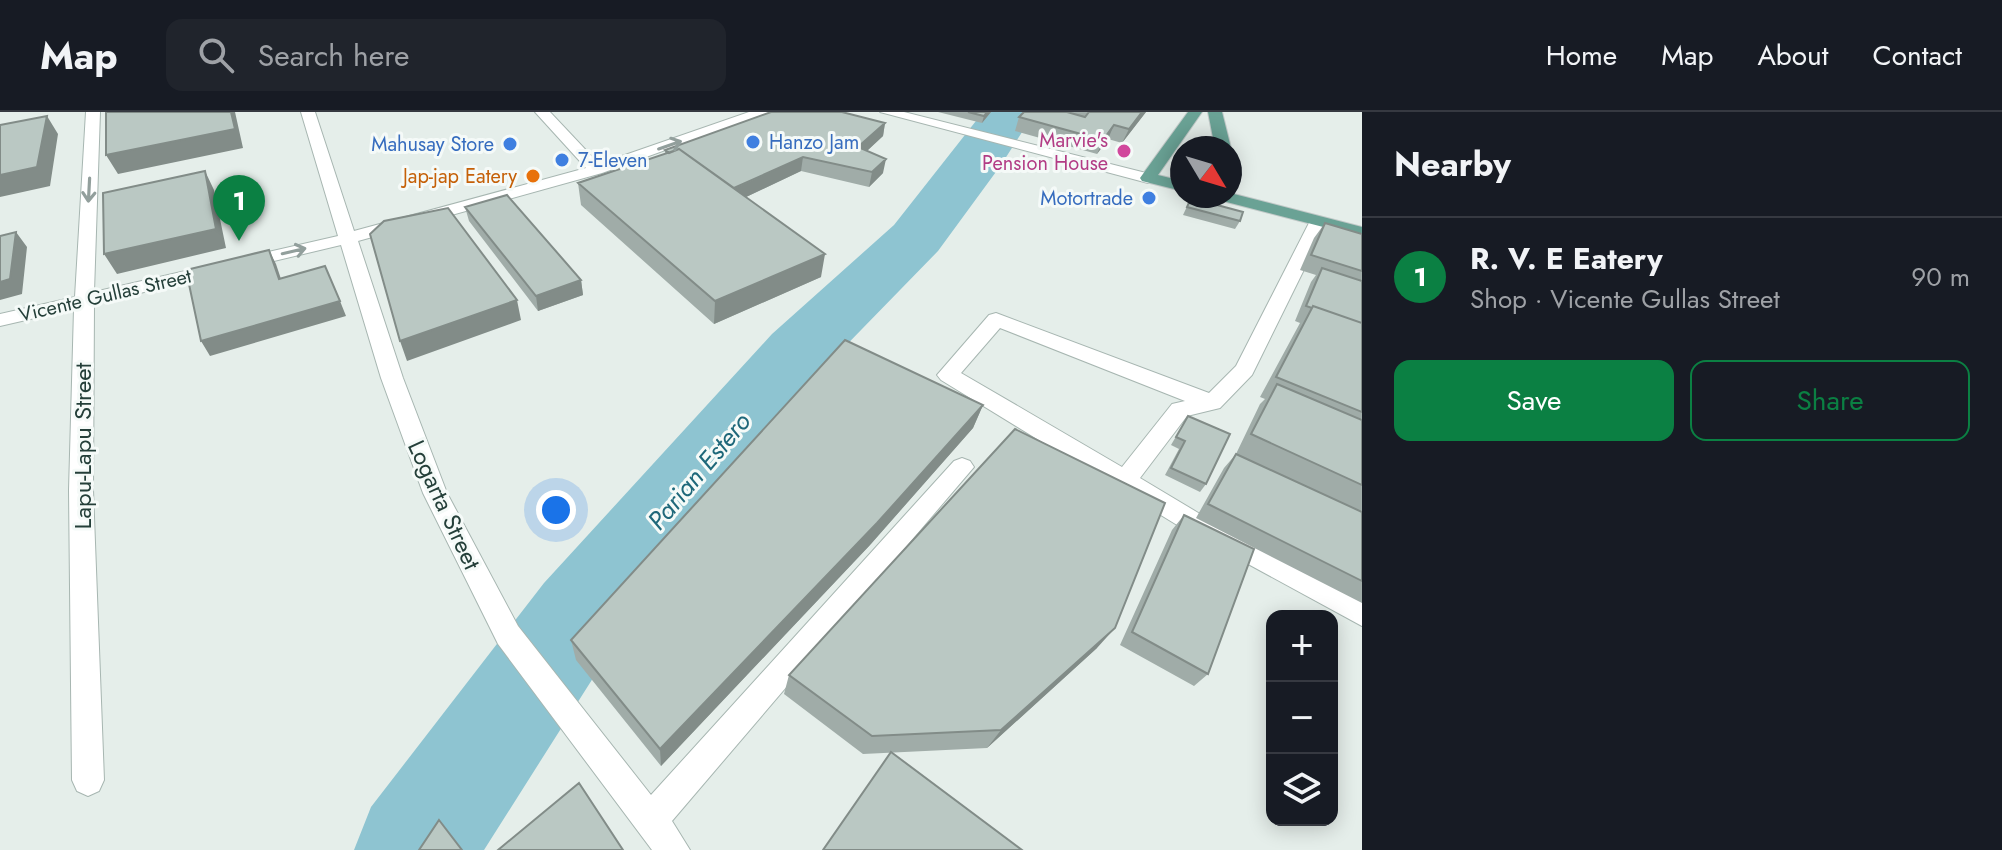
<!DOCTYPE html>
<meta charset="utf-8">
<style>
:root{--surface:#171b24;--page:#20242c;--text:#f1f3f6;--muted:#9ea1a6;--line:#363941;--accent:#0b8043}
body{margin:0;font-family:Jost,sans-serif;background:var(--page);color:var(--text)}
.controls{position:absolute;right:24px;bottom:24px;display:grid;overflow:hidden;border-radius:16px;box-shadow:0 4px 20px #0003}
.controls button{width:72px;height:72px;display:grid;place-items:center;padding:0;border:0;border-bottom:2px solid var(--line);background:var(--surface);color:var(--text);font:40px sans-serif}
.compass{position:absolute;left:1170px;top:24px;width:72px;height:72px;border-radius:50%;background:var(--surface);box-shadow:0 4px 20px #0003;rotate:128deg}
.you{position:absolute;left:556px;top:398px;width:28px;height:28px;margin:-20px;border:6px solid #fff;border-radius:50%;background:#1a73e8;box-shadow:0 0 0 12px #1a73e833}
.badge{display:grid;place-items:center;width:52px;height:52px;border-radius:50%;background:var(--accent);color:#fff;font-size:26px;font-weight:700}
.pin{position:absolute;translate:-50% -66px;filter:drop-shadow(0 2px 4px #0008)}
.pin::after{content:'';position:absolute;top:42px;width:28px;height:24px;background:inherit;clip-path:polygon(0 0,100% 0,50% 100%)}
.list{margin:0;padding:0;list-style:none}
h2{display:flex;justify-content:space-between;align-items:center;height:104px;margin:0;padding:0 32px;font-size:34px}
h2 small{font-size:26px;font-weight:400;color:var(--muted)}
.list li{display:grid;grid-template-columns:52px 1fr auto;gap:24px;align-items:center;box-sizing:border-box;height:120px;padding:0 32px;border-top:2px solid var(--line)}
.list b{display:block;font-size:30px;white-space:nowrap}
.list p{margin:0;font-size:26px;white-space:nowrap;color:var(--muted)}
.list em{font-size:26px;font-style:normal;color:var(--muted)}
.actions{display:flex;gap:16px;padding:24px 32px}
.actions a{flex:1;padding:18px 0;border:2px solid var(--accent);border-radius:16px;text-align:center;font-size:28px;color:var(--accent)}
.actions .main{background:var(--accent);color:#fff}
.icon{flex:none;width:44px;height:44px;fill:none;stroke:currentColor;stroke-width:2;stroke-linecap:round;stroke-linejoin:round}
.map{position:relative;flex:none;width:1362px;height:738px;overflow:hidden}
header{display:flex;align-items:center;gap:48px;box-sizing:border-box;height:112px;padding:0 40px;background:var(--surface);border-bottom:2px solid var(--line)}
header strong{font-size:38px}
nav{display:flex;gap:44px;margin-inline-start:auto;font-size:28px}
.search{width:560px;height:72px;background:var(--page);display:flex;align-items:center;gap:20px;box-sizing:border-box;padding:0 28px;border-radius:16px;color:var(--muted);font-size:30px}
main{display:flex}
aside{flex:1;background:var(--surface)}
.map>svg:first-child{display:block}
.lines{fill:none;stroke-linecap:round;stroke-linejoin:round}
.river{fill:#8ec4d1;fill-rule:evenodd}
.minor-casing{stroke:#a7b6b1;stroke-width:2}
.major-casing{stroke:#c2c9c8;stroke-width:2}
.minor{fill:#fff;fill-rule:evenodd}
.major{fill:#6aa295;fill-rule:evenodd}
.wall{fill:#a0aca8}
.shaded-wall{fill:#828c88}
.building{fill:#bac8c3;stroke:#828c88;stroke-width:2}
.oneway{stroke:#929f9c}
.shop-dot{fill:#3f7fe0;stroke:#f5faf8;stroke-width:3}
.hotel-dot{fill:#d1479c;stroke:#f5faf8;stroke-width:3}
.food-dot{fill:#e8710a;stroke:#f5faf8;stroke-width:3}
.labels{text-anchor:middle;stroke-width:6;stroke-linejoin:round;paint-order:stroke}
.far-hotel-label{font-size:20px;fill:#b23c85;stroke:#f5faf8;text-anchor:end}
.far-shop-label{font-size:20px;fill:#366cbe;stroke:#f5faf8;text-anchor:start}
.far-food-label{font-size:20px;fill:#c56008;stroke:#f5faf8;text-anchor:end}
.far-street-label{font-size:20px;fill:#243f39;stroke:#f5faf8}
.street-label{font-size:24px;fill:#243f39;stroke:#f5faf8}
.water-label{font-size:26px;font-style:italic;fill:#1f687a;stroke:#f5faf8}
</style>
<header>
<strong>Map</strong>
<div class="search"><svg class="icon" aria-label="search" viewBox="0 0 24 24"><circle cx="10" cy="10" r="6"/><path d="M15 15l6 6"/></svg>Search here</div>
<nav><a>Home</a><a>Map</a><a>About</a><a>Contact</a></nav>
</header>
<main>
<div class="map">
<svg width="1362" height="738" viewBox="0 0 1362 738">
<rect width="100%" height="100%" fill="#e5eeea"/>
<g class="lines">
<!-- river -->
<path class="river" d="M983 0H1035L1001 53 938 139 824 256 614 533 484 738H354L371 695 544 471 772 222 894 113Z"/>
<!-- minor casing -->
<g class="minor-casing">
<path id="minor" d="M86 0H100L94 180 338 124 301 0H315L354 119 586 56 535 0H550L599 52 749 0H770L602 61 358 129 403 266 447 381 518 514 651 683 954 349 962 346 970 349 974 355 672 709 690 738H652L498 532 423 381 381 266 341 133 94 192 93 378 104 668 99 679 88 684 77 679 72 668 69 378 74 197 0 214V202L75 185Z
M880 0H904L1154 63 1156 66 1148 71Z
M1319 104 1328 109 1252 263 1220 296 1187 304 1140 366 1200 402 1362 488V514L1182 416 941 268 937 263 989 203 996 201 1209 281 1236 254 1310 109ZM1000 216 1185 289 1172 292 1122 355 961 261Z"/>
</g>
<!-- major casing -->
<g class="major-casing">
<path id="major" d="M1188 0H1202L1158 63 1182 69V79L1142 69 1140 66Z
M1208 0H1222L1231 36 1230 37 1215 36Z
M1230 81 1362 115V125L1215 87 1213 84H1230Z"/>
</g>
<!-- minor -->
<use href="#minor" class="minor"/>
<!-- major -->
<use href="#major" class="major"/>
</g>
<!-- wall -->
<path class="wall" d="M938 0H991L982 11Z
M1023 0H1146L1122 31 1108 27 1097 42 1015 19 1019 5Z
M885 11 883 24 867 39 883 61 869 75 801 59 746 85 821 165 714 212 581 93 578 71 665 42V38Z
M1191 86 1240 109 1235 117 1183 103Z
M465 95 581 168 583 183 538 199 469 109Z
M1325 111 1362 122V491L1196 406 1224 356 1236 342 1260 292 1265 287 1260 285 1300 211 1295 209 1311 170 1316 163 1300 158 1314 126Z
M983 293 973 316 870 433 661 654 576 548 571 528Z
M1188 304 1206 372 1200 380 1165 363 1179 337 1171 333Z
M1184 403 1208 562 1194 574 1120 533 1172 418Z
M1097 536 987 636 863 642 784 582 789 563Z"/>
<!-- shaded-wall -->
<path class="shaded-wall" d="M231 0H235L243 36 118 62 106 43Z
M987 0H991L982 11 984 4Z
M1142 0H1146L1122 31 1129 17Z
M47 4 58 22 50 74 0 85V63Z
M885 11 883 24 856 49 858 35Z
M1114 13 1108 27 1097 42 1103 28Z
M803 45 801 59 727 94V80Z
M886 47 883 61 869 75 872 60Z
M205 59 214 78 226 136 117 162 104 142Z
M16 120 27 135 22 182 0 188V170Z
M269 138 276 152 286 182 279 167Z
M825 142 821 165 714 212 715 189Z
M581 168 583 183 538 199 536 184Z
M517 188 521 208 407 249 400 229Z
M340 189 346 204 210 244 201 229Z
M983 293 973 316 870 433 661 654 660 637Z
M1115 516 1097 536 987 636 1001 618Z"/>
<!-- building -->
<path class="building" d="M106 0H231L235 17 106 43Z
M771 0H842L885 11 858 35 886 47 872 60 803 45 734 76 679 37 669 41 665 38Z
M968 0H987L984 4Z
M1024 0H1067L1085 5 1089 0H1142L1129 17 1114 13 1103 28 1019 5Z
M47 4 37 55 0 63V13Z
M679 37 825 142 715 189 578 71Z
M205 59 216 117 104 142 103 81Z
M507 83 581 168 536 184 465 95Z
M1191 86 1243 100 1240 109 1187 95Z
M448 96 517 188 400 229 370 122 384 109Z
M1325 111 1362 122V159L1311 143Z
M16 120 10 167 0 170V124Z
M269 138 279 167 325 154 340 189 201 229 186 158Z
M1322 156 1362 169V211L1313 194 1312 196 1306 194Z
M1313 194 1362 211V300L1276 265Z
M845 228 983 293 877 411 660 637 571 528Z
M1277 272 1362 308V373L1251 322Z
M1188 304 1230 322 1206 372 1171 356 1185 329 1176 325Z
M1015 317 1165 391 1115 516 1001 618 872 624 789 563Z
M1236 342 1362 400V469L1208 392Z
M1184 403 1254 437 1208 562 1132 520Z
M891 640 1022 738H823Z
M579 671 623 738H498Z
M439 708 462 738H419Z"/>
<!-- one-way arrows -->
<defs><path id="oneway-shaft" d="M-6 0H5M1.5-3L5.5 0L1.5 3" fill="none" stroke-width="1.6" stroke-linecap="round" stroke-linejoin="round" transform="scale(2)"/></defs>
<g class="oneway">
<use href="#oneway-shaft" transform="translate(670 33) rotate(-19)"/>
<use href="#oneway-shaft" transform="translate(89 78) rotate(93)"/>
<use href="#oneway-shaft" transform="translate(294 139) rotate(-13)"/>
</g>
<!-- markers -->
<g class="shop-dot">
<circle cx="753" cy="30" r="8"/>
<circle cx="510" cy="32" r="8"/>
<circle cx="562" cy="48" r="8"/>
<circle cx="1149" cy="86" r="8"/>
</g>
<circle class="hotel-dot" cx="1124" cy="39" r="8"/>
<circle class="food-dot" cx="533" cy="64" r="8"/>
<g class="labels">
<!-- far-hotel labels -->
<g class="far-hotel-label">
<text x="1108" y="35">Marvie's<tspan x="1108" dy="23">Pension House</tspan></text>
</g>
<!-- far-shop labels -->
<g class="far-shop-label">
<text x="769" y="37">Hanzo Jam</text>
<text x="494" y="39" text-anchor="end">Mahusay Store</text>
<text x="578" y="55">7-Eleven</text>
<text x="1133" y="93" text-anchor="end">Motortrade</text>
</g>
<!-- far-food labels -->
<g class="far-food-label">
<text x="517" y="71">Jap-jap Eatery</text>
</g>
<!-- far-street labels -->
<g class="far-street-label">
<text transform="translate(105 183) rotate(-13)" y="7">Vicente Gullas Street</text>
</g>
<!-- street labels -->
<g class="street-label">
<text transform="translate(83 334) rotate(-90)" y="8">Lapu-Lapu Street</text>
<text transform="translate(444 393) rotate(65)" y="8">Logarta Street</text>
</g>
<!-- water labels -->
<g class="water-label">
<text transform="translate(699 359) rotate(-50)" y="9">Parian Estero</text>
</g>
</g>
</svg>
<div class="controls">
<button>+</button>
<button>−</button>
<button><svg class="icon" aria-label="layers" viewBox="0 0 24 24"><path d="M12 4l9 5-9 5-9-5zM3 14l9 5 9-5"/></svg></button>
</div>
<svg class="compass" viewBox="-18 -18 36 36"><path d="M0-13l5 13h-10z" fill="#e53935"/><path d="M0 13l5-13h-10z" fill="#9ea1a6"/></svg>
<div class="you"></div>
<div class="pin badge" style="left:239px;top:129px">1</div>
</div>
<aside>
<h2>Nearby<small></small></h2>
<ul class="list">
<li><span class="badge">1</span><div><b>R. V. E Eatery</b><p>Shop · Vicente Gullas Street</p></div><em>90 m</em></li>
</ul>
<div class="actions"><a class="main">Save</a><a>Share</a></div>
</aside>
</main>
